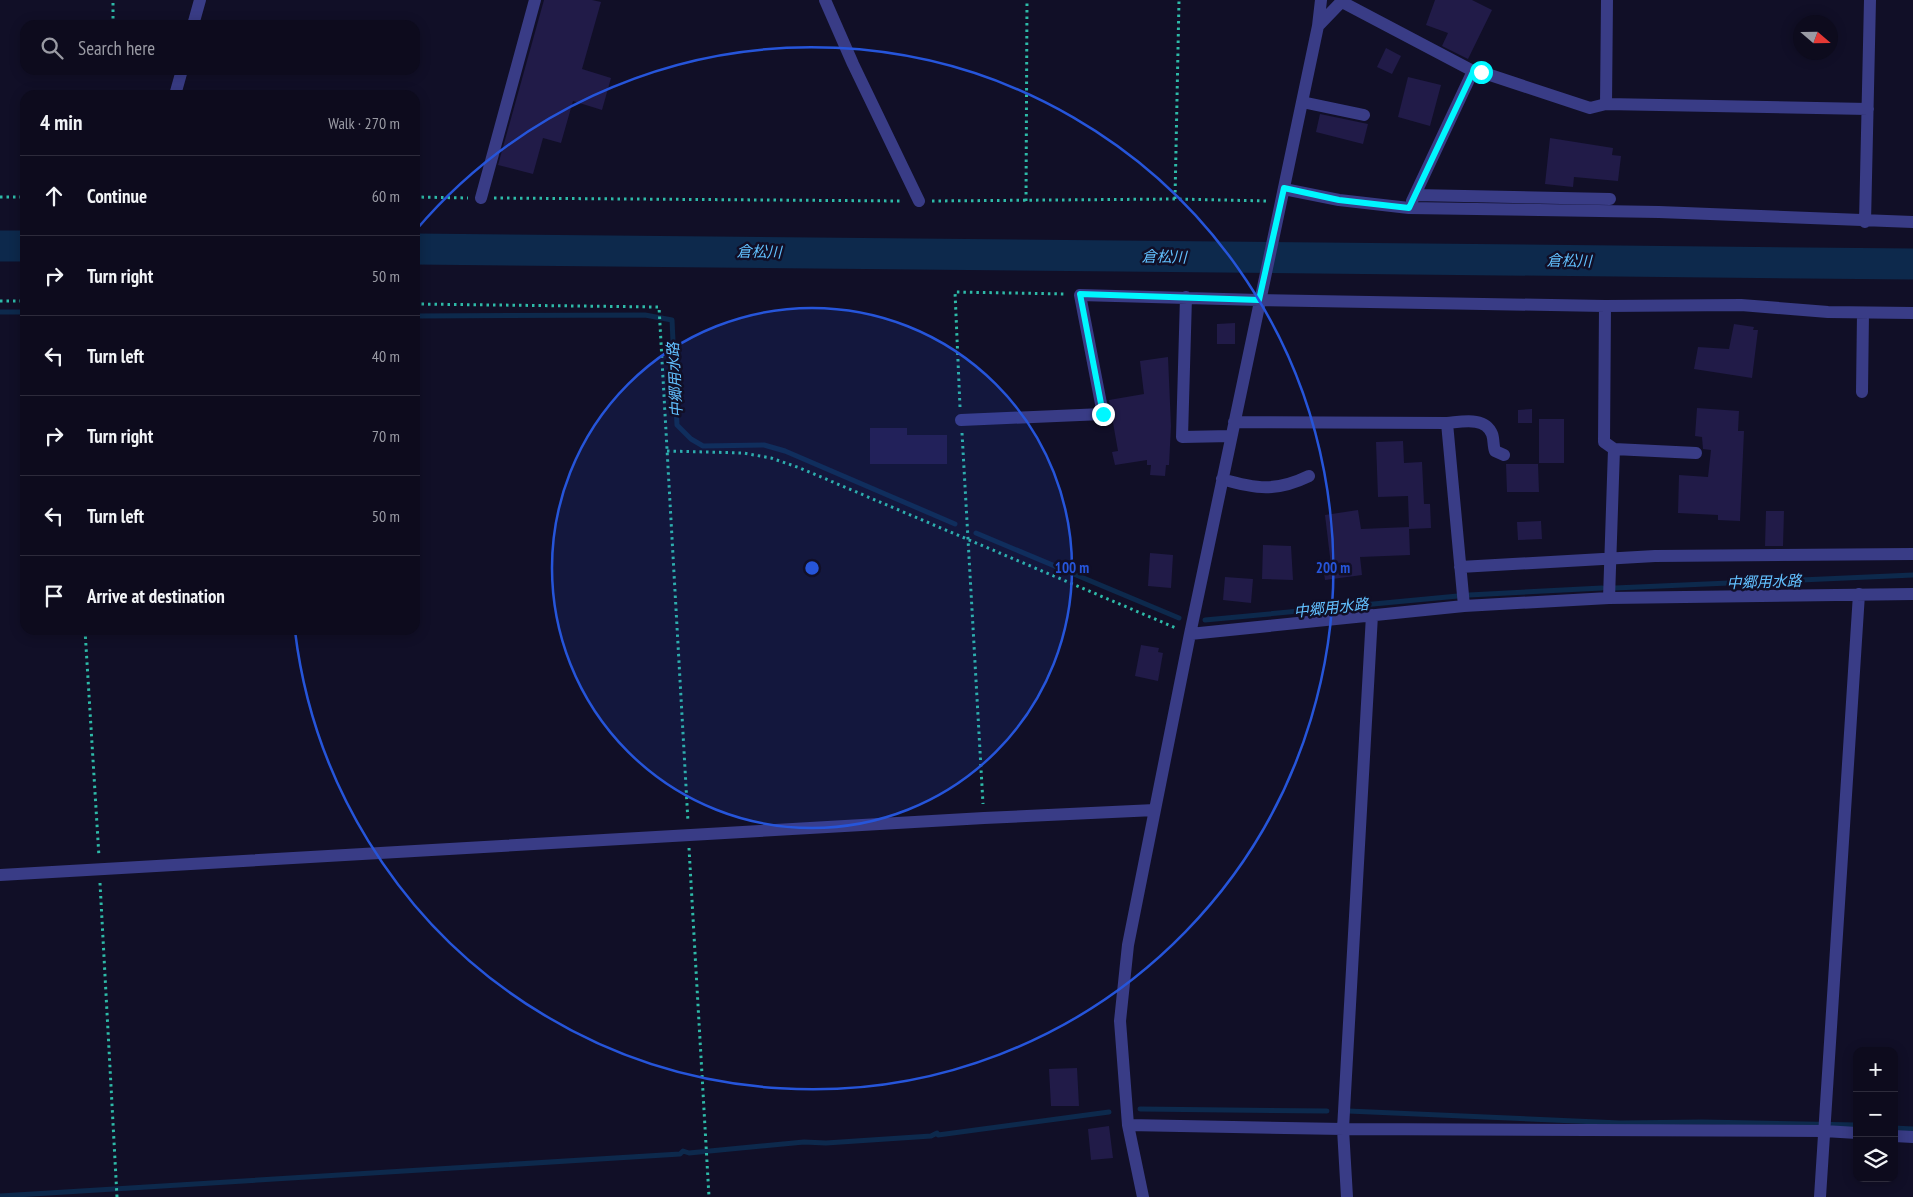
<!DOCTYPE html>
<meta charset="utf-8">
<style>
:root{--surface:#0d0b1d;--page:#161426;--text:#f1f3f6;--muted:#9a9ba4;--line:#2d2b3b}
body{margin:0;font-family:"PT Sans Narrow","Noto Sans JP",sans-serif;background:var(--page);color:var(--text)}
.controls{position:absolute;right:15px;bottom:15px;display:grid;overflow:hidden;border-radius:10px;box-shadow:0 2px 12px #0003}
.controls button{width:45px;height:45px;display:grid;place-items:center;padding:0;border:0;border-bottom:1px solid var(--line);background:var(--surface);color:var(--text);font:25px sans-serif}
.compass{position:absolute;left:1793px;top:15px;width:45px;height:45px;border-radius:50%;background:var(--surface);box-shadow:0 2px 12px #0003;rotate:110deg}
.stop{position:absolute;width:15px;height:15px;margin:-11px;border:4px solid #00f7ff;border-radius:50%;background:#fff}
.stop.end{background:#00f7ff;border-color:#fff;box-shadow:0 1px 5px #0008}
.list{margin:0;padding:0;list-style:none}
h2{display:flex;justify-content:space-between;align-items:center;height:65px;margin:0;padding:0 20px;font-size:21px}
h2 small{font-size:16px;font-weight:400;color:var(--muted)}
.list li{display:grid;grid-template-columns:32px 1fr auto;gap:15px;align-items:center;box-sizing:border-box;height:80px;padding:0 20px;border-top:1px solid var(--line)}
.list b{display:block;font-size:19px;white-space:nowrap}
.list em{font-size:16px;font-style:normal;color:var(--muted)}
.icon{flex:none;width:28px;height:28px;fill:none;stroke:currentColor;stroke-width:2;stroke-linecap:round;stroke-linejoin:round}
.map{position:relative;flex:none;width:1913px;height:1197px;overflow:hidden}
.search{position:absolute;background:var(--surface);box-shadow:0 2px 12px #0003;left:20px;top:20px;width:400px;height:55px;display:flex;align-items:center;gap:12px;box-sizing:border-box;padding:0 18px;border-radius:15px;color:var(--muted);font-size:19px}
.panel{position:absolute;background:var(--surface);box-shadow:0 2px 12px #0003;left:20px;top:90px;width:400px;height:545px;border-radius:15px}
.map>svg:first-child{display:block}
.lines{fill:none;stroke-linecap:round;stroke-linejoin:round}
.stream{stroke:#0d294c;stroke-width:5}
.river{stroke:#0d294c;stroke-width:31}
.building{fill:#211b48}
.path{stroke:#2ebaa8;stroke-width:3;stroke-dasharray:2.5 4;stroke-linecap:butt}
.minor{stroke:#393c86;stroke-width:12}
.route{stroke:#00f7ff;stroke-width:6}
.ring{fill:none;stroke:#2655da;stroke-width:2.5}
.labels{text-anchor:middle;stroke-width:5;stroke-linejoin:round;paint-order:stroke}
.water-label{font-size:15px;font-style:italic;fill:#62c1ff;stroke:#110f27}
.centre{fill:#2655da;stroke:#110f27;stroke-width:2.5}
.ring-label{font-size:15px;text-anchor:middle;font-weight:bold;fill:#2655da;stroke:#110f27;stroke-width:5;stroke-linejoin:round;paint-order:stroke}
</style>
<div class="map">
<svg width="1913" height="1197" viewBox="0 0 1913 1197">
<rect width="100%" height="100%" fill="#110f27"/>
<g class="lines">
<!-- stream -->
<path class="stream" d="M0 312H25
M415 316 645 315 672 320 677 425 691 439 703 446 764 445 785 451 955 524
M976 533 1179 618
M1615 588 1913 575
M1469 595 1602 588
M1205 620 1458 596
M1140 1109 1327 1111
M1348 1111 1620 1123 1702 1122 1857 1125
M1894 1128 1913 1129
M0 1196 680 1154 683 1151 689 1153 804 1142 826 1143 931 1136 937 1133 938 1135 1109 1112"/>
<!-- river -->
<path class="river" d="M0 246H25
M415 249 1913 264"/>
</g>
<!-- building -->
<path class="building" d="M544 0H592L601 2 582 69 611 78 602 110 573 101 561 143 543 138 533 174 498 165Z
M1435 0H1472L1492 10 1468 59 1442 46 1448 33 1426 25Z
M1386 48 1401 56 1392 74 1377 67Z
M1408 77 1441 85 1430 126 1398 117Z
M1320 114 1368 124 1363 144 1316 132Z
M1550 138 1613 148 1612 155 1621 156 1618 181 1574 177 1573 187 1545 184Z
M1235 323V344H1217V324Z
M1734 324 1754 327 1753 330H1758L1752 378 1694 369 1698 347 1729 349Z
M1168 357 1171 426 1169 465H1166L1165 476 1150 475 1151 465H1147V460L1115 465 1112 452 1118 451 1109 400 1144 394 1140 361Z
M1697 408 1739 411 1738 431H1744L1740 521 1718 520V515L1678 513 1679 475 1708 477 1711 450 1703 449 1702 437 1695 436Z
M1532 409V423H1518V410Z
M1539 419H1564V463H1539Z
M870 428H907V435H947V464H870Z
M1403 441 1404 463 1422 462 1424 504H1430L1431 528 1409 529 1410 555 1360 557 1362 575 1325 580 1323 566 1331 565 1325 515 1358 510 1361 529 1409 527 1408 496 1378 497 1376 442Z
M1506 464H1538L1539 492H1507Z
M1766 511H1784L1783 546H1765Z
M1541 521 1542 539 1518 540 1517 522Z
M1263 545 1291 546 1293 580 1262 579Z
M1150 553 1173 555 1171 588 1148 586Z
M1225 577 1253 579 1251 603 1223 600Z
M1141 645 1159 648 1158 652 1163 653 1158 681 1135 676Z
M1077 1068 1079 1106H1051L1049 1069Z
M1109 1126 1113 1158 1091 1160 1088 1129Z"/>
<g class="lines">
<!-- path -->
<path class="path" d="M113 25V0
M0 197H25
M415 197 468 198
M494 198 903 201
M1175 199 1179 0
M932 201 1175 199 1268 201
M1026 201 1027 0
M0 301H25
M415 304 659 307 688 822
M960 407 955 292 1067 294
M962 433 983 804
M667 451 743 453 771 458 800 468 1176 628
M85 630 99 857
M689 848 709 1197
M100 883 117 1197"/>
<!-- minor -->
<path class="minor" d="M825 0 853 64 919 201
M1342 2 1473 71 1481 72 1590 108 1606 104 1607 0
M193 25 200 0
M1318 26 1343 0
M175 95 182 70
M1302 102 1364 115
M1606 104 1868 109
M1284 189 1339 200 1409 208 1659 212 1913 222
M1415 195 1610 199
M481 198 535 0
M1412 201 1473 71
M1865 222 1870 0
M1186 297 1182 437 1231 436
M1605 306 1604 442 1614 449 1609 598
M1862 392 1863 313
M961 420 1103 414 1080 295 1259 300 1605 306 1741 305 1828 312 1913 313
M1234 422 1447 423 1464 606
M1447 423C1461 422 1485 416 1492 434 1494 439 1493 446 1495 451L1504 455
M1614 449 1696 453
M1222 479C1256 489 1276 492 1309 476
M1460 567 1655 556 1913 554
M1190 634 1464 606 1609 598 1913 594
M0 875 984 818 1155 810
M1128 1125 1343 1129 1824 1131 1857 1133
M1894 1136 1913 1137
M1143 1197 1128 1125 1120 1021 1128 945 1190 634 1318 26 1321 0
M1347 1197 1343 1129 1372 615
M1820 1197 1859 594"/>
</g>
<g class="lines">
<!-- route -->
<path class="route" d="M1103 414 1080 294 1259 300 1284 188 1339 200 1409 208 1473 72H1481"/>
</g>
<!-- distance rings -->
<circle cx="812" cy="568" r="260" fill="#2655da" fill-opacity=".12"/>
<g class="ring">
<circle cx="812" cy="568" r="260"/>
<path d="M416 230A521 521 0 1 1 295 631"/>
</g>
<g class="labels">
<!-- water labels -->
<g class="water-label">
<text transform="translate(759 252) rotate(1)" y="5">倉松川</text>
<text transform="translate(1164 257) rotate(1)" y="5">倉松川</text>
<text transform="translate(1569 261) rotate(1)" y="5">倉松川</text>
<text transform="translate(675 380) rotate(-93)" y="5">中郷用水路</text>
<text transform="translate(1764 582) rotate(-2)" y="5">中郷用水路</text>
<text transform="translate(1331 608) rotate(-6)" y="5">中郷用水路</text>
</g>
</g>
<circle cx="812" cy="568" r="8" class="centre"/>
<g class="ring-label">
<text x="1072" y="573">100 m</text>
<text x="1333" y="573">200 m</text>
</g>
</svg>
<div class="controls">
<button>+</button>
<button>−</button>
<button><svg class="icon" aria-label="layers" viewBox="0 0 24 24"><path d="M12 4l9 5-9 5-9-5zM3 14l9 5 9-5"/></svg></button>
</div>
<svg class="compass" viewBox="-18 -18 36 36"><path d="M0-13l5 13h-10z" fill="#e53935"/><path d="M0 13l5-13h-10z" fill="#9a9ba4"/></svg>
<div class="stop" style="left:1481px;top:72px"></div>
<div class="stop end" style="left:1103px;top:414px"></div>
<div class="search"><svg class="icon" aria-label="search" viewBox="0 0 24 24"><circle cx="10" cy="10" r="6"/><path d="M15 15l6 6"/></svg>Search here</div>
<section class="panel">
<h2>4 min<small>Walk · 270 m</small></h2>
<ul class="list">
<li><svg class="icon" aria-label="ahead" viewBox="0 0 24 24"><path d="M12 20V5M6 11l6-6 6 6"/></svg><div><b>Continue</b></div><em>60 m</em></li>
<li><svg class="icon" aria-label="right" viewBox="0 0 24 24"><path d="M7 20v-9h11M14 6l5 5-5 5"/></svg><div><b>Turn right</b></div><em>50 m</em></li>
<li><svg class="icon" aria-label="left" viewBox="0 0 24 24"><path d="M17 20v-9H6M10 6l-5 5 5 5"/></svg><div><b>Turn left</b></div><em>40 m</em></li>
<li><svg class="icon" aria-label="right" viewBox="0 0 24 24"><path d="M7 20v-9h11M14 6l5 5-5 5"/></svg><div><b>Turn right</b></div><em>70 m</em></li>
<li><svg class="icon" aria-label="left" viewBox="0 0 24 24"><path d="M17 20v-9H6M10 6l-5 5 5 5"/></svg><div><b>Turn left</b></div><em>50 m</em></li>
<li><svg class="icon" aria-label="arrive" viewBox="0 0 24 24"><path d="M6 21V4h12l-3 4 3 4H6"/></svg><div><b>Arrive at destination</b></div></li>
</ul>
</section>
</div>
